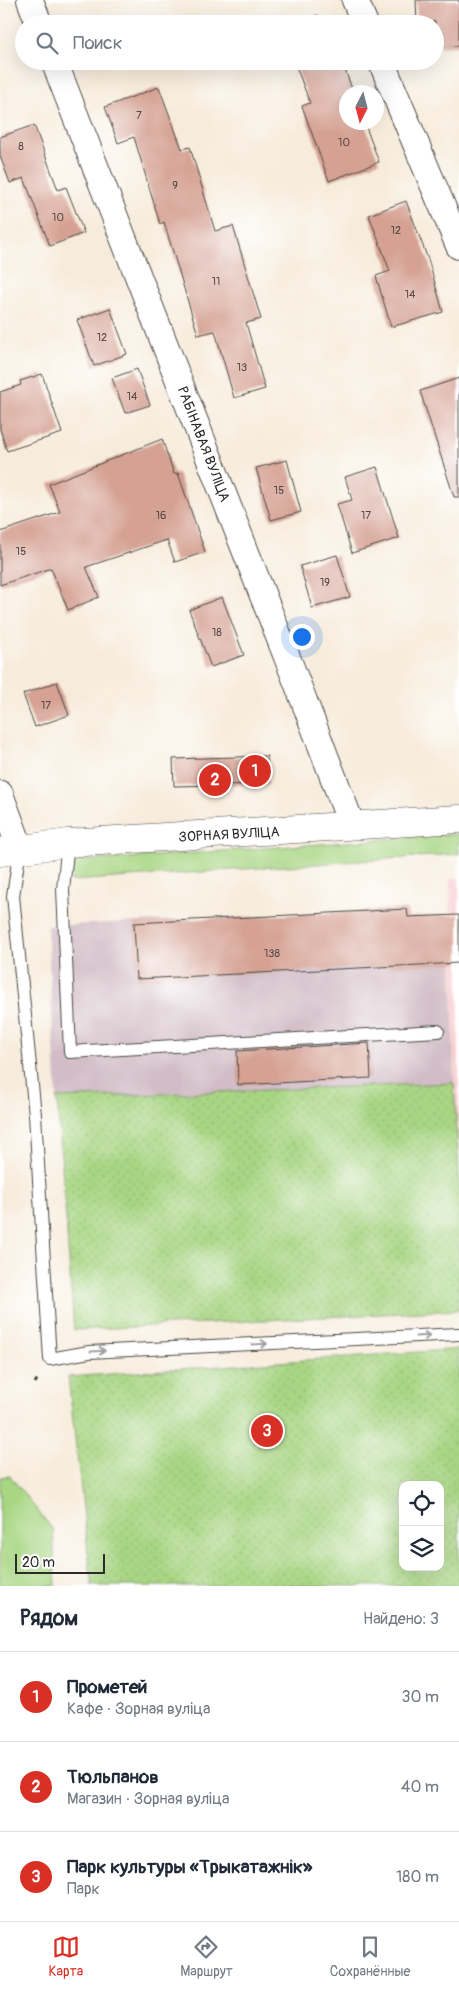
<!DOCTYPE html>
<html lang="ru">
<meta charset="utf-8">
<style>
:root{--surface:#fff;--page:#f6f6f7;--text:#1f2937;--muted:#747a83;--line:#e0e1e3;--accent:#d93025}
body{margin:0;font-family:Pangolin,sans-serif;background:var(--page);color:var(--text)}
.controls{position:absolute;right:15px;bottom:15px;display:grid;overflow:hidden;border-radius:10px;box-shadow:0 5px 20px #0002}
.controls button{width:45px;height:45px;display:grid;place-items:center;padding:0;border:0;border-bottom:1px solid var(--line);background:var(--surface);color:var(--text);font:25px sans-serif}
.compass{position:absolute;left:339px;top:85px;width:45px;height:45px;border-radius:50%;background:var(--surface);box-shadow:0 5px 20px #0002;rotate:186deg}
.scale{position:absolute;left:15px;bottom:12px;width:90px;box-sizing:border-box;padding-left:5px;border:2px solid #2b2b2b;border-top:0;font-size:14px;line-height:18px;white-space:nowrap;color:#2b2b2b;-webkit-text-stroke:4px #fff;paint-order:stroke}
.you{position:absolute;left:301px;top:636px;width:18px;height:18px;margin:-12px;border:4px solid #fff;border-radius:50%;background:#1a73e8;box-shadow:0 0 0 8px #1a73e833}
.badge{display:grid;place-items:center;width:32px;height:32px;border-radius:50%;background:var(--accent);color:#fff;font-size:16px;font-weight:700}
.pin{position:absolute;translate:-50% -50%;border:2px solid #fff;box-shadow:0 1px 5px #0006}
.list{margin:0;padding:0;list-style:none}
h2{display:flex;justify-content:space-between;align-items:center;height:65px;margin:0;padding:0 20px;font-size:21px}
h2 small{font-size:16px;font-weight:400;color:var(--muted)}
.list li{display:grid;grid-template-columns:32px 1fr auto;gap:15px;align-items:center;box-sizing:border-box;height:90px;padding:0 20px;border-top:1px solid var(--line)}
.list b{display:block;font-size:19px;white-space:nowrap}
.list p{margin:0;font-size:16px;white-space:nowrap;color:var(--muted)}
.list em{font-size:16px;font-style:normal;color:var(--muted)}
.icon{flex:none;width:28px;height:28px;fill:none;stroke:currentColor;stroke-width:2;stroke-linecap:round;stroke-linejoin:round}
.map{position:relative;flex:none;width:459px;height:1586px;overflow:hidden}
.search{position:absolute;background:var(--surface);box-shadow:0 5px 20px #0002;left:15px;right:15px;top:15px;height:55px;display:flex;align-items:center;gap:12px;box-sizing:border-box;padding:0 18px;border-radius:28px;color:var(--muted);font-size:19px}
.sheet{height:335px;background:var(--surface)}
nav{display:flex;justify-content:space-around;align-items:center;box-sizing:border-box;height:70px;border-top:1px solid var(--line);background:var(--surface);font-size:14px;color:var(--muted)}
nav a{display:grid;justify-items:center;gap:2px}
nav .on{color:var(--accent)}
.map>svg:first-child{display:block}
.built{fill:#f7cfd2}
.industrial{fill:#d2bdc6}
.grass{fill:#a8d683;stroke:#6a8057}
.park{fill:url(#park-dots);stroke:#6a8057;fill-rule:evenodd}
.building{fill:#d5a193}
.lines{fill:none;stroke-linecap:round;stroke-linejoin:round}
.lane-casing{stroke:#4a4845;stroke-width:14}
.street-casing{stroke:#4a4845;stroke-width:28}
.secondary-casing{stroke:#4a4845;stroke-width:29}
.path{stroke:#4a4845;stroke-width:3;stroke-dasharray:4 4;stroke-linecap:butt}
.lane{stroke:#fff;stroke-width:12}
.street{stroke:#fff;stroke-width:26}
.secondary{stroke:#fff;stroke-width:28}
.oneway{stroke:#a0a0a0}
.labels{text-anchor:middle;stroke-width:5;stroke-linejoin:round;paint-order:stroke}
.number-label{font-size:11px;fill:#564845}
.street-label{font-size:14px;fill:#2b2b2b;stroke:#fff}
</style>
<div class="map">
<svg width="459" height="1586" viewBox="0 0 459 1586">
<defs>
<pattern id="park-dots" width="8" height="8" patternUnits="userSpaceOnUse" patternTransform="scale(1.25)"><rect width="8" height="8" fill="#a8d683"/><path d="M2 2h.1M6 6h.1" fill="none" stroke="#91b871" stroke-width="1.8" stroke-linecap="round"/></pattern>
</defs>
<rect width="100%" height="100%" fill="#fff"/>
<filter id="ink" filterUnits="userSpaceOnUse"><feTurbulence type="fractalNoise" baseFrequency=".02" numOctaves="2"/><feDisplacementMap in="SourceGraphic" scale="10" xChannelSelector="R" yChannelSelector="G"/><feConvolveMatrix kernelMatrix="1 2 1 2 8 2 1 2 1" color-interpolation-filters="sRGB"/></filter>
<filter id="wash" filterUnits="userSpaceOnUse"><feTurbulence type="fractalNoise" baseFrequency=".0096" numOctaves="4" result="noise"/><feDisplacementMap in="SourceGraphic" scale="20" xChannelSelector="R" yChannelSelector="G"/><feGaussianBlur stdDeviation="1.12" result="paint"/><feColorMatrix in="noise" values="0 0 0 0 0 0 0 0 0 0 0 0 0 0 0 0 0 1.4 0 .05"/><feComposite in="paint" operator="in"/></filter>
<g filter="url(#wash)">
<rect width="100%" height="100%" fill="#f7ecdb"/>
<!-- built -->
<path class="built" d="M459 878V1172L454 1082 450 879Z"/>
<!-- industrial -->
<path class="industrial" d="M407 909 408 917 451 915 454 1083 57 1098 47 926Z"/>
<!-- grass -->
<path class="grass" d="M459 834V854L72 881 70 862Z
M10 1476 53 1530 56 1586H0V1477Z"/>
<!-- park -->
<path class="park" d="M454 1083 459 1172V1310L74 1330 57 1098Z
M459 1349V1586H92L68 1377ZM403 1485H440V1567H403Z"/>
<g id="blocks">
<!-- building -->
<path class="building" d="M416 0H459V46L435 47V21L428 24H417Z
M318 15 321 24H295Z
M294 61H342L353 92H346V122H364L379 162 329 181 302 106 310 103Z
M159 87 182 149 190 147 215 231 233 226 261 319 246 323 265 389 234 398 215 331 198 335 164 222 160 224 134 137 118 143 105 107Z
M34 125 58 190 66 187 84 233 50 246 24 178 10 183 0 156V137Z
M406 201 429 262 443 312 391 327 376 276 390 271 369 215Z
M110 308 127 354 94 366 77 320Z
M137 369 150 405 125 413 112 378Z
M42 374 62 433 7 451 0 429V392L21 385 20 381Z
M459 378V497H454L420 391Z
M162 439 174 474 178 473 205 552 175 562 167 540 86 567 99 597 68 610 51 568 0 585V532L60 512 49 484Z
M287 460 301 512 271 520 256 468Z
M377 467 399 538 352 553 337 504 352 500 345 477Z
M337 555 350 597 312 608 300 566Z
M222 597 244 655 211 667 189 610Z
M57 682 69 715 35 727 23 694Z
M267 756 268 784 174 786 173 759Z
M407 909 408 917 459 915V963L137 979 134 923Z
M369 1043 371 1078 238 1085 237 1051Z"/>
</g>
</g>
<g filter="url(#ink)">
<use href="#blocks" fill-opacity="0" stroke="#4a4845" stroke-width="1"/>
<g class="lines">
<!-- lane casing -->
<g class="lane-casing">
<path id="lane" d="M68 843 63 889 70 1052 438 1031
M20 848 13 896 35 1115 50 1359 89 1352 459 1334"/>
</g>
<!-- street casing -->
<g class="street-casing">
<path id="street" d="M30 0 39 24
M355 0 365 24
M54 61 301 693 352 826
M381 61 459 246
M0 794 20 848"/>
</g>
<!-- secondary casing -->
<g class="secondary-casing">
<path id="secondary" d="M0 852 68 843 459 819"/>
</g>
<!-- path -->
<path class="path" d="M35 1383 39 1376"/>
<!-- lane -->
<use href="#lane" class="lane"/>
<!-- street -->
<use href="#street" class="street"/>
<!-- secondary -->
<use href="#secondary" class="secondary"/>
</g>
<!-- one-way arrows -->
<defs><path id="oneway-shaft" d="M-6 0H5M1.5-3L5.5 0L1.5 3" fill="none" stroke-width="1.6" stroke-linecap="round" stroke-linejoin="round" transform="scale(1.25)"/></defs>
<g class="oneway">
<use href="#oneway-shaft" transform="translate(423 1336) rotate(-3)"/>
<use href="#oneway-shaft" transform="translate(260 1344) rotate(-3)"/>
<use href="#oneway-shaft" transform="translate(98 1351) rotate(-3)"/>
</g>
</g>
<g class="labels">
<!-- number labels -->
<g class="number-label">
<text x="139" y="119">7</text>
<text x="344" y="146">10</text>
<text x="21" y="150">8</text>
<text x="175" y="189">9</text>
<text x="58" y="221">10</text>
<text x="396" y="234">12</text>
<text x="216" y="285">11</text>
<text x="410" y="298">14</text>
<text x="102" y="341">12</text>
<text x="242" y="371">13</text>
<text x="132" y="400">14</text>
<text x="279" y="494">15</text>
<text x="161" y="519">16</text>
<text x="366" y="519">17</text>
<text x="21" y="555">15</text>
<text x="325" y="586">19</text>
<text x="217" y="636">18</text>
<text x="46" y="709">17</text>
<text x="272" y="957">138</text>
</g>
<!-- street labels -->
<g class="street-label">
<text transform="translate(204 444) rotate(69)" y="5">РАБІНАВАЯ ВУЛІЦА</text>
<text transform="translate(229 834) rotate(-3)" y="5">ЗОРНАЯ ВУЛІЦА</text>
</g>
</g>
</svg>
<div class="controls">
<button><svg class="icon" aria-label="locate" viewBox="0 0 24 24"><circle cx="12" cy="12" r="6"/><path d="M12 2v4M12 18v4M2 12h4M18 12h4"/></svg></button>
<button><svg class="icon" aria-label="layers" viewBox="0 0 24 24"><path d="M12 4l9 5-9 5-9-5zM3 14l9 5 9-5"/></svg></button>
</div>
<svg class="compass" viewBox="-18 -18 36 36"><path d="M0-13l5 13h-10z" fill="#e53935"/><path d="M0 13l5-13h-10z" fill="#747a83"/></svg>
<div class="scale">20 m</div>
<div class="you"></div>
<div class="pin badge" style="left:255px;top:771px">1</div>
<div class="pin badge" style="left:215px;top:780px">2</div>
<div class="pin badge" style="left:267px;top:1431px">3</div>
<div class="search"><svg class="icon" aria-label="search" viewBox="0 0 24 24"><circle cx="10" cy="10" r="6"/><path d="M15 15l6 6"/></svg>Поиск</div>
</div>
<section class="sheet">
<h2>Рядом<small>Найдено: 3</small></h2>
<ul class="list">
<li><span class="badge">1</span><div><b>Прометей</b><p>Кафе · Зорная вуліца</p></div><em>30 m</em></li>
<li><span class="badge">2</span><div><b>Тюльпанов</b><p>Магазин · Зорная вуліца</p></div><em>40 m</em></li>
<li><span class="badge">3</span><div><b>Парк культуры «Трыкатажнік»</b><p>Парк</p></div><em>180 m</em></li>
</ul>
</section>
<nav>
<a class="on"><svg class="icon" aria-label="map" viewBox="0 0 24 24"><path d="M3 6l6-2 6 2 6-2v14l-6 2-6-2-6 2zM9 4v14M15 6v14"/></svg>Карта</a>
<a><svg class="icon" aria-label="directions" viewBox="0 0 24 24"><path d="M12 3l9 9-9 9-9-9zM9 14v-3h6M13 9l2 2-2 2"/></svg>Маршрут</a>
<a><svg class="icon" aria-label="saved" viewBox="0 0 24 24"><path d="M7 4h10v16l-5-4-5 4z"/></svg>Сохранённые</a>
</nav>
